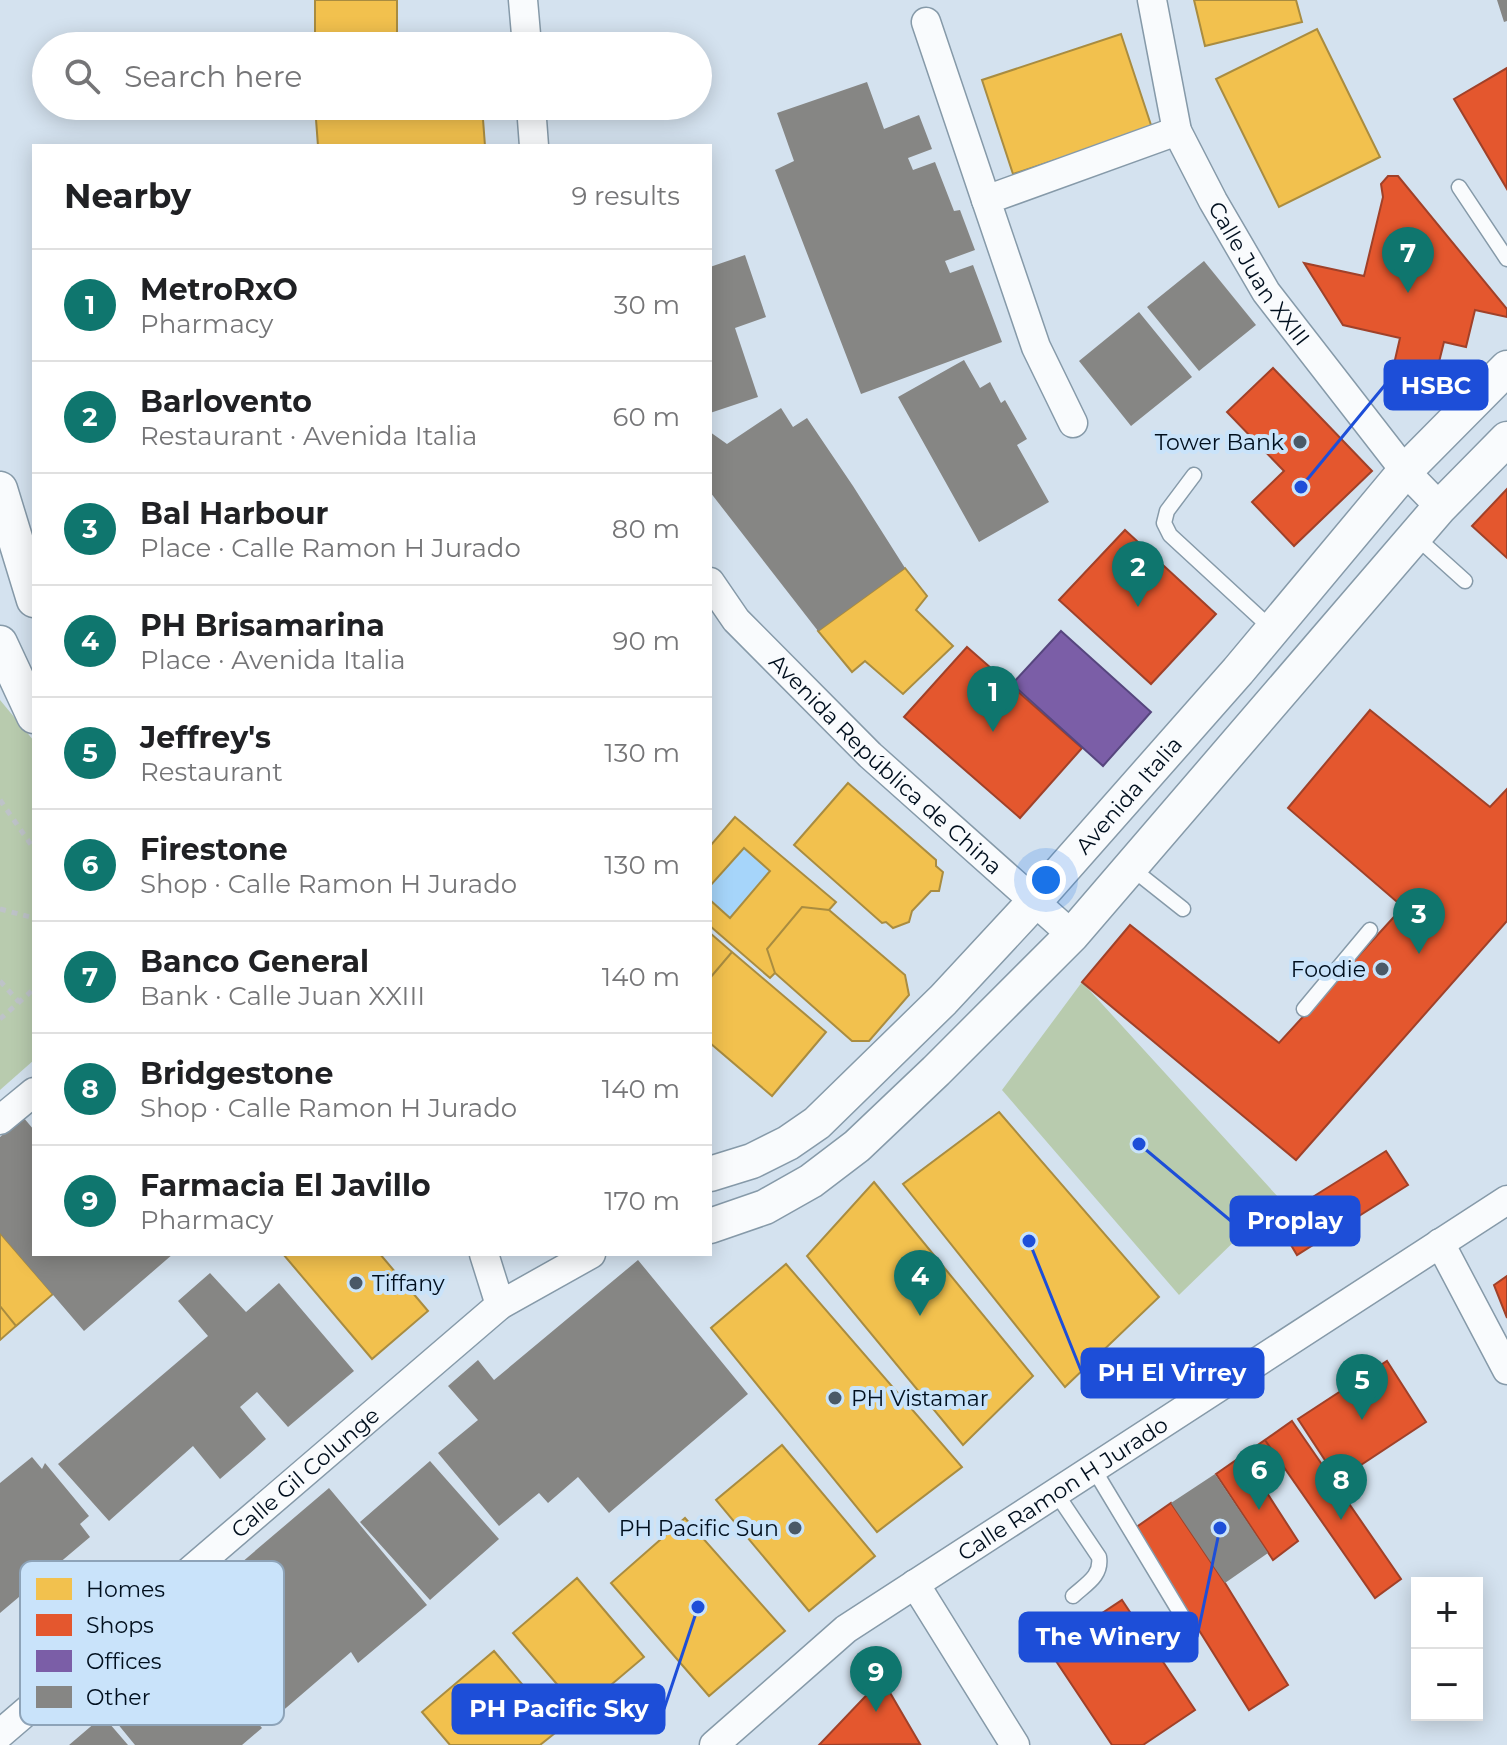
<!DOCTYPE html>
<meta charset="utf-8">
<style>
:root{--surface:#fff;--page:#f6f6f6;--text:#202124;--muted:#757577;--line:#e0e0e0;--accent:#0f766e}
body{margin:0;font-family:Montserrat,sans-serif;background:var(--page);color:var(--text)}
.controls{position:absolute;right:24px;bottom:24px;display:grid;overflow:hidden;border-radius:0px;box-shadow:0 4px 20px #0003}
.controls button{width:72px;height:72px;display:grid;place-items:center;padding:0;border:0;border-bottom:2px solid var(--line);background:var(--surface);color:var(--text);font:40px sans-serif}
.you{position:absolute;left:1046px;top:880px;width:28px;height:28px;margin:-20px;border:6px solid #fff;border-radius:50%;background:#1a73e8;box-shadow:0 0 0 12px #1a73e833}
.badge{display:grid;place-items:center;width:52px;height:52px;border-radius:50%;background:var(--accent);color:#fff;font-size:26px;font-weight:700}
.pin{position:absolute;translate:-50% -66px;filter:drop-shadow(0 2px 4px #0008)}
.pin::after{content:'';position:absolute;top:42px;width:28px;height:24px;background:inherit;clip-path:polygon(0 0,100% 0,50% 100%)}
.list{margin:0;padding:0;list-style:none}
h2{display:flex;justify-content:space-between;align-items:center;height:104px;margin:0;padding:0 32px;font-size:34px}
h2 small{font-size:26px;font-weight:400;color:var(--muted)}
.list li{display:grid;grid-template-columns:52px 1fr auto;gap:24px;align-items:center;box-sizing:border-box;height:112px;padding:0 32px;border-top:2px solid var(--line)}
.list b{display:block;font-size:30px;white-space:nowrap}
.list p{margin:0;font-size:26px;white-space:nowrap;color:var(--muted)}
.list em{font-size:26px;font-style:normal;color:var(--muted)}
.icon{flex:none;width:44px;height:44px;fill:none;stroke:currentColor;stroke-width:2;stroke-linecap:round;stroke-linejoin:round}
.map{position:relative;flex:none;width:1507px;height:1745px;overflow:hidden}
.search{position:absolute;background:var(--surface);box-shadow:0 4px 20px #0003;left:32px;top:32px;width:680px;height:88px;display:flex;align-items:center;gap:20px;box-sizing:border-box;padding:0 28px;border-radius:44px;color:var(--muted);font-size:30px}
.panel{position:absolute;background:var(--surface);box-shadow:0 4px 20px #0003;left:32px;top:144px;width:680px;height:1112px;border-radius:0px}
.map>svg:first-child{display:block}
.green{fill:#b8cbae}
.water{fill:#a6d5fa}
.homes{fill:#f2c14e;stroke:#a98c40;stroke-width:2}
.shops{fill:#e4572e;stroke:#a04129;stroke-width:2}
.offices{fill:#7b5ea7;stroke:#56467e;stroke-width:2}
.building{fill:#868684}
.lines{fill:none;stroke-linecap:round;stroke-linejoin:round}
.service-casing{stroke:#869aa9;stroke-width:17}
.minor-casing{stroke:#869aa9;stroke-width:31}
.tertiary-casing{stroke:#869aa9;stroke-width:37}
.path{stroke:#bec3c8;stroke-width:5;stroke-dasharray:6 6;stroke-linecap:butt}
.service{stroke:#f9fbfd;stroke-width:14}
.minor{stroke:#f9fbfd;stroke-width:28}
.tertiary{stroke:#f9fbfd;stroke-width:34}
.poi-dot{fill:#4a5967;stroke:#c9e3fa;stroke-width:3}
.labels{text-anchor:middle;stroke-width:8;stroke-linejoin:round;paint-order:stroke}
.street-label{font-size:22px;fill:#000f1e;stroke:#c9e3fa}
.poi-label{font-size:22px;fill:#000f1e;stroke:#c9e3fa;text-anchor:end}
.key{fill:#c9e3fa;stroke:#8da3b8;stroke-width:2}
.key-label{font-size:22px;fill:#000f1e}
.leader{fill:none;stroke:#1d4ed8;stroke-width:3}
.callout-dot{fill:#1d4ed8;stroke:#c9e3fa;stroke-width:3}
.callout{fill:#1d4ed8;stroke:#1d4ed8;stroke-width:3}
.callout-label{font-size:24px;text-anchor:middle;font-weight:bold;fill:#fff}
</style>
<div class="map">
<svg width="1507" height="1745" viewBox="0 0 1507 1745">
<rect width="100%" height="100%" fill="#d4e2ef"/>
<!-- green -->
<path class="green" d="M0 700 34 741V1060L0 1090Z
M1082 982 1279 1198 1179 1295 1002 1090Z"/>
<!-- water -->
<path class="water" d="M744 848 770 871 730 918 710 900V886Z"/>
<!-- homes -->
<path class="homes" d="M315 0H397V45L315 46Z
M1194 0H1296L1302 22 1205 46Z
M1317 29 1380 157 1279 207 1216 79Z
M1121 34 1152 128 1013 174 982 80Z
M315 106H482L485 146H318Z
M905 568 927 596 916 610 953 646 903 694 865 661 852 672 818 631Z
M848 783 936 860V866L943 872 939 891H931L912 911 909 922 893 928 886 922 882 923 794 845Z
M735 817 836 902 829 910 802 907 767 949 775 973 770 978 710 926V900L730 918 770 871 744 848 710 886V846Z
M802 907 829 910 905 975 909 995 869 1041H852L775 973 767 949Z
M710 933 732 952 710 978Z
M732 952 826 1032 772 1096 710 1043V978Z
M999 1112 1159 1297 1065 1387 903 1184Z
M874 1182 1033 1376 963 1445 807 1256Z
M0 1233 53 1294 16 1326 0 1306Z
M283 1254H380L428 1311 372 1359Z
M786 1264 962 1467 877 1532 711 1328Z
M0 1306 16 1326 0 1340Z
M782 1445 875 1556 809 1611 716 1500Z
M685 1518 785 1631 709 1696 611 1583Z
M577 1578 644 1657 580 1711 513 1633Z
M494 1651 560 1729 540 1745H450L422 1712Z"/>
<!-- shops -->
<path class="shops" d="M1507 68V189L1454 99Z
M1388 176H1398L1507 309V317L1475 310 1466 347 1444 342 1433 386 1391 377 1400 338 1343 325 1304 263 1364 276 1383 197 1381 184Z
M1273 368 1372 471 1294 546 1252 502 1284 471 1227 412Z
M1507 489V558L1472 526Z
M1125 530 1216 614 1151 684 1059 600Z
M967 647 1082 748 1020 818 904 717Z
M1370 710 1490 807 1507 789V921L1296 1160 1082 982 1130 925 1279 1043 1403 907 1288 808Z
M1386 1151 1408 1185 1297 1255 1276 1220Z
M1507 1276V1318L1494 1285Z
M1387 1361 1426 1422 1338 1480 1298 1419Z
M1292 1421 1401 1579 1375 1598 1265 1440Z
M1265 1440 1280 1462 1258 1479 1298 1541 1273 1560 1216 1474Z
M1171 1503 1225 1583 1288 1685 1249 1710 1135 1528Z
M1122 1600 1195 1710 1143 1745H1112L1048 1649Z
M882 1679 920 1744 819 1745Z"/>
<!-- offices -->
<path class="offices" d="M1061 631 1151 712 1103 766 1012 684Z"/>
<!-- building -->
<path class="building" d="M1497 0H1507V21L1504 22Z
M867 82 884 129 919 115 932 149 908 158 913 170 935 162 954 211 960 210 975 250 945 261 950 273 973 265 1002 342 861 394 775 170 794 161 777 113Z
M745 255 766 317 735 328 758 397 710 413V267Z
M1204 261 1256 325 1199 371 1147 307Z
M1139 312 1192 377 1131 426 1079 361Z
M964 360 980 388 990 382 1001 403 1005 400 1027 439 1017 445 1049 502 979 542 898 397Z
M781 408 793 427 807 418 853 486 905 568 818 631 710 492V432L727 444Z
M23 1117 34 1130V1254H173L84 1331 0 1233V1137Z
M638 1260 748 1394 609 1513 578 1477 548 1503 539 1493 499 1526 438 1453 478 1420 448 1386 478 1360 494 1380Z
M210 1273 246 1312 279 1283 354 1371 288 1427 257 1392 240 1407 266 1439 248 1455 220 1479 193 1446 109 1521 58 1464 208 1336 178 1301Z
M32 1457 42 1469 45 1463 89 1516 80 1524 90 1537 0 1613V1483Z
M430 1461 499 1539 430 1600 360 1522Z
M1215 1474 1268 1553 1225 1583 1171 1503Z
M329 1488 427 1605 358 1663 351 1652 272 1720 181 1614Z
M170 1617 262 1728 242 1745H135L112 1717 158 1679 132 1648Z
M103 1716 128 1745H69Z"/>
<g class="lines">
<!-- service casing -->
<g class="service-casing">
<path id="service" d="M1459 187 1507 259
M1194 475 1167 511 1164 523 1170 535 1272 629
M1415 536 1465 581
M1130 867 1183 909
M1304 1009 1370 930
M1093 1468 1190 1629
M1056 1493 1099 1557C1102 1576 1086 1584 1073 1596"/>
</g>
<!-- minor casing -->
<g class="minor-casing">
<g id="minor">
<path d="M523 0 527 46"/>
<path id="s1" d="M1152 0 1177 131 1213 201 1266 292 1405 471 1440 507"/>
<path d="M926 22 986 200"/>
<path d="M531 106 534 146"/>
<path d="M1073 423 1036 347 986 200 1177 131"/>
<path id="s2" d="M710 582 736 620 870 755 1072 935"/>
<path d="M0 1120 34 1092"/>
<path d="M1440 1243 1507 1370"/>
<path d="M484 1254 500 1305"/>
<path d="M915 1584 1015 1745"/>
<path id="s3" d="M0 1734 500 1305 591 1254"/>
<path id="s4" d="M714 1745 846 1629 1507 1200"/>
</g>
</g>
<!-- tertiary casing -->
<g class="tertiary-casing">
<g id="tertiary">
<path d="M0 489 34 600"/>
<path d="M0 643 34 716"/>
<path id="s5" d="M710 1174 752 1161 788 1143 817 1123 943 1000 1035 901 1238 671 1405 471 1507 368"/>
<path d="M710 1226 765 1207 811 1181 857 1146 936 1071 1072 935 1440 507 1507 439"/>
</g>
</g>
<!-- path -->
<path class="path" d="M0 800 34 849
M0 909 34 918
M0 981 19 1002
M0 1019 34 989"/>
<!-- service -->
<use href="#service" class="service"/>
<!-- minor -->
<use href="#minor" class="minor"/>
<!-- tertiary -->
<use href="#tertiary" class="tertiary"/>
</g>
<!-- markers -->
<g class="poi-dot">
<circle cx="1300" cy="442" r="8"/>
<circle cx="1382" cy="969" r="8"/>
<circle cx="356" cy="1283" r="8"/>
<circle cx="835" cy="1398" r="8"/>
<circle cx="795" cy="1528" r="8"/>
</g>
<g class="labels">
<!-- street labels -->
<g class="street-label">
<text dy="8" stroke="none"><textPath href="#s1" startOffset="298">Calle Juan XXIII</textPath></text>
<text dy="8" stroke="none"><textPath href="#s2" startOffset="254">Avenida República de China</textPath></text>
<text dy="8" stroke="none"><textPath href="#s5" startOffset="572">Avenida Italia</textPath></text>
<text dy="8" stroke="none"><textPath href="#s3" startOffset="402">Calle Gil Colunge</textPath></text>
<text dy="8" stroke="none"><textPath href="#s4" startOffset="434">Calle Ramon H Jurado</textPath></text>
</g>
<!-- poi labels -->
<g class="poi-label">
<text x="1284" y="450">Tower Bank</text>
<text x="1366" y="977">Foodie</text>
<text x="372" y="1291" text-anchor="start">Tiffany</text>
<text x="851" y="1406" text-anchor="start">PH Vistamar</text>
<text x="779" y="1536">PH Pacific Sun</text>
</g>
</g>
<!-- legend -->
<rect x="20" y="1561" width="264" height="164" rx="12" class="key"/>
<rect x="36" y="1578" width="36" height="22" fill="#f2c14e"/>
<rect x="36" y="1614" width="36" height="22" fill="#e4572e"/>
<rect x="36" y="1650" width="36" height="22" fill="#7b5ea7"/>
<rect x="36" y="1686" width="36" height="22" fill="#868684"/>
<g class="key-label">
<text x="86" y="1597">Homes</text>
<text x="86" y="1633">Shops</text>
<text x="86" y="1669">Offices</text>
<text x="86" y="1705">Other</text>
</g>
<!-- callouts -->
<path class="leader" d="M1301 487L1385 385M1139 1144L1231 1221M1029 1241L1082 1373M1220 1528L1197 1637M698 1607L664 1709"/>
<g class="callout-dot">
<circle cx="1301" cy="487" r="8"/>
<circle cx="1139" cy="1144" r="8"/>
<circle cx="1029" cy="1241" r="8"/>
<circle cx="1220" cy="1528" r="8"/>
<circle cx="698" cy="1607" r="8"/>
</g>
<g class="callout">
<rect x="1385" y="361" width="102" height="48" rx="8"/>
<rect x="1231" y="1197" width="128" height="48" rx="8"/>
<rect x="1082" y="1349" width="181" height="48" rx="8"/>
<rect x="1020" y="1613" width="177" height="48" rx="8"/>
<rect x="453" y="1685" width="211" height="48" rx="8"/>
</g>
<g class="callout-label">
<text x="1436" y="394">HSBC</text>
<text x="1295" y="1229">Proplay</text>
<text x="1172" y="1381">PH El Virrey</text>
<text x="1108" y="1645">The Winery</text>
<text x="559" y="1717">PH Pacific Sky</text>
</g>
</svg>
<div class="controls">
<button>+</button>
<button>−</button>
</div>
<div class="you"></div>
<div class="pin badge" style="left:993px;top:732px">1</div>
<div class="pin badge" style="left:1138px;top:607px">2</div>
<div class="pin badge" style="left:1419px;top:954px">3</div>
<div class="pin badge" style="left:920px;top:1316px">4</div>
<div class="pin badge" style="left:1362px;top:1420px">5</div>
<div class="pin badge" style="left:1259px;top:1510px">6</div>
<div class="pin badge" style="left:1408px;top:293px">7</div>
<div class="pin badge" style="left:1341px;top:1520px">8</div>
<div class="pin badge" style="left:876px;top:1712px">9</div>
<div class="search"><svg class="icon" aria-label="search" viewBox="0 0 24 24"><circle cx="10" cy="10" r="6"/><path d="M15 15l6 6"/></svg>Search here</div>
<section class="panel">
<h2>Nearby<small>9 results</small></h2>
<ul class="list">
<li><span class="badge">1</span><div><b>MetroRxO</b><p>Pharmacy</p></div><em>30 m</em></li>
<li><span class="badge">2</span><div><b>Barlovento</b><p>Restaurant · Avenida Italia</p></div><em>60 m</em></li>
<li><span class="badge">3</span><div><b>Bal Harbour</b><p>Place · Calle Ramon H Jurado</p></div><em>80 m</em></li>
<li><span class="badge">4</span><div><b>PH Brisamarina</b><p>Place · Avenida Italia</p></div><em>90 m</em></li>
<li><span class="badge">5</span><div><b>Jeffrey's</b><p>Restaurant</p></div><em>130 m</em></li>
<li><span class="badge">6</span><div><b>Firestone</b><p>Shop · Calle Ramon H Jurado</p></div><em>130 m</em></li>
<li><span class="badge">7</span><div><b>Banco General</b><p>Bank · Calle Juan XXIII</p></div><em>140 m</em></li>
<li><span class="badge">8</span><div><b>Bridgestone</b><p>Shop · Calle Ramon H Jurado</p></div><em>140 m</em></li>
<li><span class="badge">9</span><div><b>Farmacia El Javillo</b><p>Pharmacy</p></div><em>170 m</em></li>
</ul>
</section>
</div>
